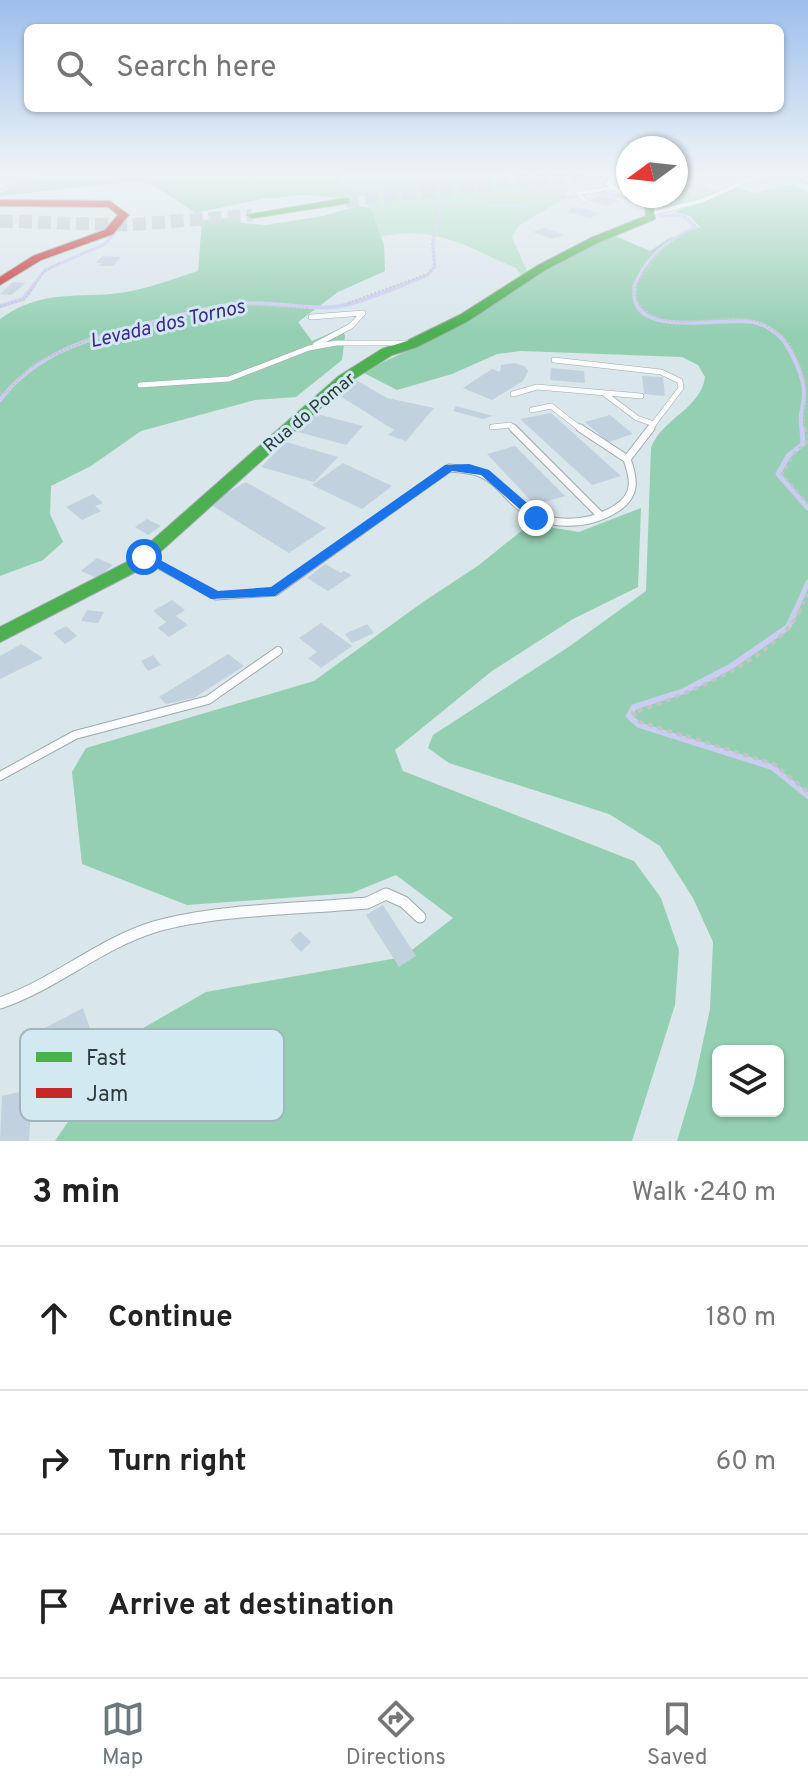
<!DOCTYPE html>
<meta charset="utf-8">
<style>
:root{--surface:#fff;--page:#f6f6f6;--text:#222;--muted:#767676;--line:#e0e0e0;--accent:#6c787b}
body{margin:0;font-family:Overpass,sans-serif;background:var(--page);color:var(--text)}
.controls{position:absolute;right:24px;bottom:24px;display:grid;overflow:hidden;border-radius:12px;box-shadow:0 2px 6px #0004}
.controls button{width:72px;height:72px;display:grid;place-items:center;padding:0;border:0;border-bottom:2px solid var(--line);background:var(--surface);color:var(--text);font:40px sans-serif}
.compass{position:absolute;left:616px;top:136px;width:72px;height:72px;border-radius:50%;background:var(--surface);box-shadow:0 2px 6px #0004;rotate:255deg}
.stop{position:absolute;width:24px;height:24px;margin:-18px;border:6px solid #1a73e8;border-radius:50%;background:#fff}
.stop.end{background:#1a73e8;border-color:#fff;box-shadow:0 2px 8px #0008}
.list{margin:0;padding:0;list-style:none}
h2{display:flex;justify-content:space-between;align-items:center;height:104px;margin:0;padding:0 32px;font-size:34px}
h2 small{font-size:26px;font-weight:400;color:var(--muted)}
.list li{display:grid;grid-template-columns:52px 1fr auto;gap:24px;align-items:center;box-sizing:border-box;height:144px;padding:0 32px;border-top:2px solid var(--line)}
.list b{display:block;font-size:30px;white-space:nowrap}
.list em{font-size:26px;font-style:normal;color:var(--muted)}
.icon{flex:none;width:44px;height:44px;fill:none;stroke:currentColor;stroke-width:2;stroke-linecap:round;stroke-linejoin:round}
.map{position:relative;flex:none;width:808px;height:1141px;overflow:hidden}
.search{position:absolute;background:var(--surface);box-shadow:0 2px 6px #0004;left:24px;right:24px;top:24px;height:88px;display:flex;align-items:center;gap:20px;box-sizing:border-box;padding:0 28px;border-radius:12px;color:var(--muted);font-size:30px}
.sheet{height:536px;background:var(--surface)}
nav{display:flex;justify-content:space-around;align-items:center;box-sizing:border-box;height:112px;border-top:2px solid var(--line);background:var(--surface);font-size:22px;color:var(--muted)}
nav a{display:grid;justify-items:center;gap:4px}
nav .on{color:var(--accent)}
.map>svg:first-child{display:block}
.green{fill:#acdcc4}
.forest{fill:#94cfb2;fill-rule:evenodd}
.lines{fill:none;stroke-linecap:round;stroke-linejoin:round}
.stream-far3{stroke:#cbccf2;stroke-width:3}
.stream-far2{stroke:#cbccf2;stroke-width:4}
.stream-far1{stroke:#cbccf2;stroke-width:5}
.stream{stroke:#cbccf2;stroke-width:6}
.building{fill:#c2d1de}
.primary-tunnel{stroke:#b8c4c8;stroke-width:13;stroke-dasharray:13 6;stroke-linecap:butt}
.lane-far4-casing{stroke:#9faaad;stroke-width:5}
.lane-far3-casing{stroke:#9faaad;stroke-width:6}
.lane-far2-casing{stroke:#9faaad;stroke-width:9}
.lane-far1-casing{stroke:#9faaad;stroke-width:10}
.lane-casing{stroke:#9faaad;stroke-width:13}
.street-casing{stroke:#9faaad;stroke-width:2}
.fast-casing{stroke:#9faaad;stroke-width:2}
.jam-casing{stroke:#9faaad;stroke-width:2}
.path-far2{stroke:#c1c5c7;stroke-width:2;stroke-dasharray:2 2;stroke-linecap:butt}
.path-far1{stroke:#c1c5c7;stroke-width:3;stroke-dasharray:4 4;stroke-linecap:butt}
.path{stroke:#c1c5c7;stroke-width:4;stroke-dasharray:5 5;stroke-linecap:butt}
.lane-far4{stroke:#f9fbfc;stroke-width:4}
.lane-far3{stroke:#f9fbfc;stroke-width:5}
.lane-far2{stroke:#f9fbfc;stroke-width:7}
.lane-far1{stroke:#f9fbfc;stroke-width:8}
.lane{stroke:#f9fbfc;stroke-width:11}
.street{fill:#f9fbfc;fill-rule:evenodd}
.fast{fill:#4caf50;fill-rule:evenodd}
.jam{fill:#c62828;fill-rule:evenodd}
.route{fill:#1a73e8}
.labels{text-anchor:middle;stroke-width:6;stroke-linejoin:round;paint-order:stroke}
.far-street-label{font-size:18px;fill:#323c3f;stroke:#d2e9f1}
.far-water-label{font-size:20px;font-style:italic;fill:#402789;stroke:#d2e9f1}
.key{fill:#d2e9f1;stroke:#a2b5bc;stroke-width:2}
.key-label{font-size:22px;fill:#323c3f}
</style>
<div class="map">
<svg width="808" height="1141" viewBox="0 0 808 1141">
<rect width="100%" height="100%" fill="#d9e6ea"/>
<!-- green -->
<path class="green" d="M336 173H523L566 181 568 189 564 199 518 226 512 237 527 271 521 275 516 268C469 248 434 224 381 237L364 195 341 186Z
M676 177 718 192 661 211 648 201 635 196H676Z"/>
<!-- forest -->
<path class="forest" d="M44 173H336L341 186 364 195 342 198 304 195 262 199 195 213 158 188 137 181 0 196V193Z
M792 184 808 193V1141H677L694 1084 710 1009 713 942 693 898 660 846 609 814 449 763 428 748 433 735 567 648 646 591 651 448C661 419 702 408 705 377L698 365 682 357 521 351 497 354 452 374 397 390 364 373C393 355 424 345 453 329 506 298 555 258 613 235L650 251 668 239 700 227 690 216 675 212 737 188 754 193ZM718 1051H778V1111H718Z
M358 206 370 208 384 245 385 271 338 292 298 322 312 341 342 328 345 336 342 360 296 397 255 400 141 431 91 466 51 486 50 514 63 542 43 560 0 576V319C44 287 79 300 126 292 150 288 175 278 198 271L202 220 227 218 241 223 266 225 323 216Z
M641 508 638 587 573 619 492 671 395 750 403 771 634 861 661 898 679 950 675 1005 632 1141H55L124 1039 206 992 403 957 453 918 396 875 352 893 187 905 82 864 72 772 86 748 314 681 423 602 479 565 530 524 579 532Z"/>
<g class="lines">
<!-- stream-far3 -->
<path class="stream-far3" d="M0 189 20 182 29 173
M586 193H605L635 201
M0 200 101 201
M32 287 45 270 105 244 125 222
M398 287 428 275 435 267 433 244 440 204 523 205 575 196
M634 287C646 255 667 241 695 227L681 215 660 216"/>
<!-- stream-far2 -->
<path class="stream-far2" d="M635 285C624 342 722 316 753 322 764 324 776 331 784 341 793 354 804 377 804 393 804 407 798 415 802 430
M0 306 23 299 34 285
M0 400C38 350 95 337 153 322 181 315 208 307 236 304 268 300 302 310 334 307 358 304 380 293 403 285"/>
<!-- stream-far1 -->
<path class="stream-far1" d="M802 428 803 444 788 456 778 474 808 508
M795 612 808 582"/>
<!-- stream -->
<path class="stream" d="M796 610 788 627 730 667 684 691 634 707 629 716 639 725 772 767 808 796"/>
</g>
<!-- building -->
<path class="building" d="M600 195 620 201 608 206 589 201Z
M573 207 588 209 599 214 590 218 568 212Z
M546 227 548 229 564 235 552 239 533 232Z
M102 256 121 257 113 266H99L102 263H96Z
M13 282 26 283 11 295 0 294Z
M514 363 524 366 528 371 523 381 492 400 463 388 492 369 500 372 501 365Z
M551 368 584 371 585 383 550 380Z
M642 376 663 377 665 396 644 394Z
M356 380 387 398 434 408 406 441 388 435 394 430 332 391Z
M456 406 493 416 483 419 453 411Z
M313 413 363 426 346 445 295 431Z
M551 413 621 476 592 485 520 419Z
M610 415 633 434 608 442 585 422Z
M286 442 338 457 314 482 261 467Z
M515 446 565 496 535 505 487 454Z
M343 463 392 486 362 509 312 485Z
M246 482 326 528 289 553 208 503Z
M93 494 103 503 95 506 101 511 82 520 66 507Z
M147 519 161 526 148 535 135 527Z
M97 558 113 565 97 578 81 571Z
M325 564 341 573 344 571 352 575 328 591 307 578Z
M172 600 185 610 176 616 188 625 169 637 158 628 173 617 166 622 153 611Z
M87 610 104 612 98 623 81 621Z
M321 623 352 646 321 668 308 658 317 652 299 638Z
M367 624 374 633 352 643 345 634Z
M66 626 77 636 65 644 53 633Z
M21 644 43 658 0 679V656Z
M228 654 244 666 194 698 166 704 159 697Z
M153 655 161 665 148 671 141 661Z
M383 905 416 956 399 967 366 915Z
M300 931 311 942 301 952 290 940Z
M83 1008 97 1050 79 1060 87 1084 48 1106 28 1037Z
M32 1089 29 1141H0L2 1096Z"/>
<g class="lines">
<!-- primary-tunnel -->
<path class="primary-tunnel" d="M346 201 591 173
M0 221 126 225 252 215"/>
<!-- lane-far4 casing -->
<g class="lane-far4-casing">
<path id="lane-far4" d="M798 173 808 181
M584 200 578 193 611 188
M653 213 701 201 751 179 786 173"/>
</g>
<!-- lane-far3 casing -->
<g class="lane-far3-casing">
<path id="lane-far3" d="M311 317 363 313 351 326 315 345
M554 360 661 372 680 381 681 388 649 430
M140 385 229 379 309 348 336 343H410
M513 394 537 387 641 396
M605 394 637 418 654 424
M532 410 551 406 582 430
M492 427 510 425 515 430"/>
</g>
<!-- lane-far2 casing -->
<g class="lane-far2-casing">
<path id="lane-far2" d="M513 428 601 516
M580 428 627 459
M144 557 216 596 275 592 449 468C459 469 470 469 480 473 496 479 505 494 518 505 545 528 588 527 617 508 637 495 634 479 627 459L651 428"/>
</g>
<!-- lane-far1 casing -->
<g class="lane-far1-casing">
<path id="lane-far1" d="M0 776 75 735 208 700 278 651"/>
</g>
<!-- lane casing -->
<g class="lane-casing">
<path id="lane" d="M0 1003C54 985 99 944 154 927 215 909 302 909 367 903L386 894 404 902 420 917"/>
</g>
<!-- street casing -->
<g class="street-casing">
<path id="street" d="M0 173H4L0 176Z
M614 173H621L612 184 628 192 630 197H624L604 184Z"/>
</g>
<!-- fast casing -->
<g class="fast-casing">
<path id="fast" d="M627 194 653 203 655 219 599 242 545 270 468 321 417 347 392 355 349 382 141 569 0 642V627L129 561 339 376 382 349 407 341 460 315 537 266 591 238 646 216 645 206 627 198Z
M346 198 349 199V203L252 218 247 215Z"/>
</g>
<!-- jam casing -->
<g class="jam-casing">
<path id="jam" d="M0 200 110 201 129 215 113 234 41 260 0 285V277L33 256 105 230 118 215 108 207 0 206Z"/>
</g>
<!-- path-far2 -->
<path class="path-far2" d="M0 190 21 182 30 173
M685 216 697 227C663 242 661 251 640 279 634 286 632 292 637 300 659 339 717 311 752 320 761 322 778 331 784 338 795 348 807 379 806 394 806 408 802 415 806 430
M0 227 33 215
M348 303 427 274 434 267 432 244 439 204H523L568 196
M0 307 25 299 43 273 61 262
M0 393 7 392 33 364 92 338 230 304 309 308"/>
<!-- path-far1 -->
<path class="path-far1" d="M805 428 808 437
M808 441 796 451 782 474 808 504
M799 612 808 593"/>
<!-- path -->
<path class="path" d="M800 610C776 660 684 695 633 713L640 722 774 764 808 792"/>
<!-- lane-far4 -->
<use href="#lane-far4" class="lane-far4"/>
<!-- lane-far3 -->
<use href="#lane-far3" class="lane-far3"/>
<!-- lane-far2 -->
<use href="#lane-far2" class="lane-far2"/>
<!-- lane-far1 -->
<use href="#lane-far1" class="lane-far1"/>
<!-- lane -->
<use href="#lane" class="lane"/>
<!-- street -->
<use href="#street" class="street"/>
<!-- fast -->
<use href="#fast" class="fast"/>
<!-- jam -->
<use href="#jam" class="jam"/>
</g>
<!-- sky -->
<linearGradient id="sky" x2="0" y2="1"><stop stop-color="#9cbeec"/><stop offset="0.52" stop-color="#eef4f6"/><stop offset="1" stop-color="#eef4f6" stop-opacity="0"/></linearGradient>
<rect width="808" height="333" fill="url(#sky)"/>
<!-- route -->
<path class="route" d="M469 464 489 470 541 515V520H532L481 475 452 471 275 596 211 599 138 557 149 554 218 591 271 587 445 465Z"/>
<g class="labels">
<!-- far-street labels -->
<g class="far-street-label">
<text transform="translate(309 412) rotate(-40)" y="6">Rua do Pomar</text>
</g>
<!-- far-water labels -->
<g class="far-water-label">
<text transform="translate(167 323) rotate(-13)" y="7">Levada dos Tornos</text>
</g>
</g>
<!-- legend -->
<rect x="20" y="1029" width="264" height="92" rx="12" class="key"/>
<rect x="36" y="1052" width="36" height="10" fill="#4caf50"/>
<rect x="36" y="1088" width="36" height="10" fill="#c62828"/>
<g class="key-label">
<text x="86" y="1065">Fast</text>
<text x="86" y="1101">Jam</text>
</g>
</svg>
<div class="controls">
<button><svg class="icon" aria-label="layers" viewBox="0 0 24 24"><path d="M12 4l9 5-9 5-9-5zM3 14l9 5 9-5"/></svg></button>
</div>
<svg class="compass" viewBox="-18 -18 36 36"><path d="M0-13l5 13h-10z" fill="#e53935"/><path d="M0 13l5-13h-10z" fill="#767676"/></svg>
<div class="stop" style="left:144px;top:557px"></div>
<div class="stop end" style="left:536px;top:518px"></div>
<div class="search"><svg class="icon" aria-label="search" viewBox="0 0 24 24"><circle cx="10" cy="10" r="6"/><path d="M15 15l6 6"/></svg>Search here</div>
</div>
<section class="sheet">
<h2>3 min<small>Walk · 240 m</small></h2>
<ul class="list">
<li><svg class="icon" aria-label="ahead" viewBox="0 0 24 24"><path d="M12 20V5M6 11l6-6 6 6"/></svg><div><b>Continue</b></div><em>180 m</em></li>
<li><svg class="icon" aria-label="right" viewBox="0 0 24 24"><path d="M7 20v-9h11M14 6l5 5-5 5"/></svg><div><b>Turn right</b></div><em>60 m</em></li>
<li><svg class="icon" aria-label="arrive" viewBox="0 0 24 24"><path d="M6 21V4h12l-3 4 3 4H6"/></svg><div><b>Arrive at destination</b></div></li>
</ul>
</section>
<nav>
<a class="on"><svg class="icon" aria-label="map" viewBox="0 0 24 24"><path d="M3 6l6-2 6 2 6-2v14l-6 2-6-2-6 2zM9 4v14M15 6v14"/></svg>Map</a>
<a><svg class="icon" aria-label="directions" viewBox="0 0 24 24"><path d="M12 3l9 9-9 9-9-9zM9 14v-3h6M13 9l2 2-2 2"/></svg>Directions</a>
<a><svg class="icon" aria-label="saved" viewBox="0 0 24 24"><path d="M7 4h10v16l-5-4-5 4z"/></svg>Saved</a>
</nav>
